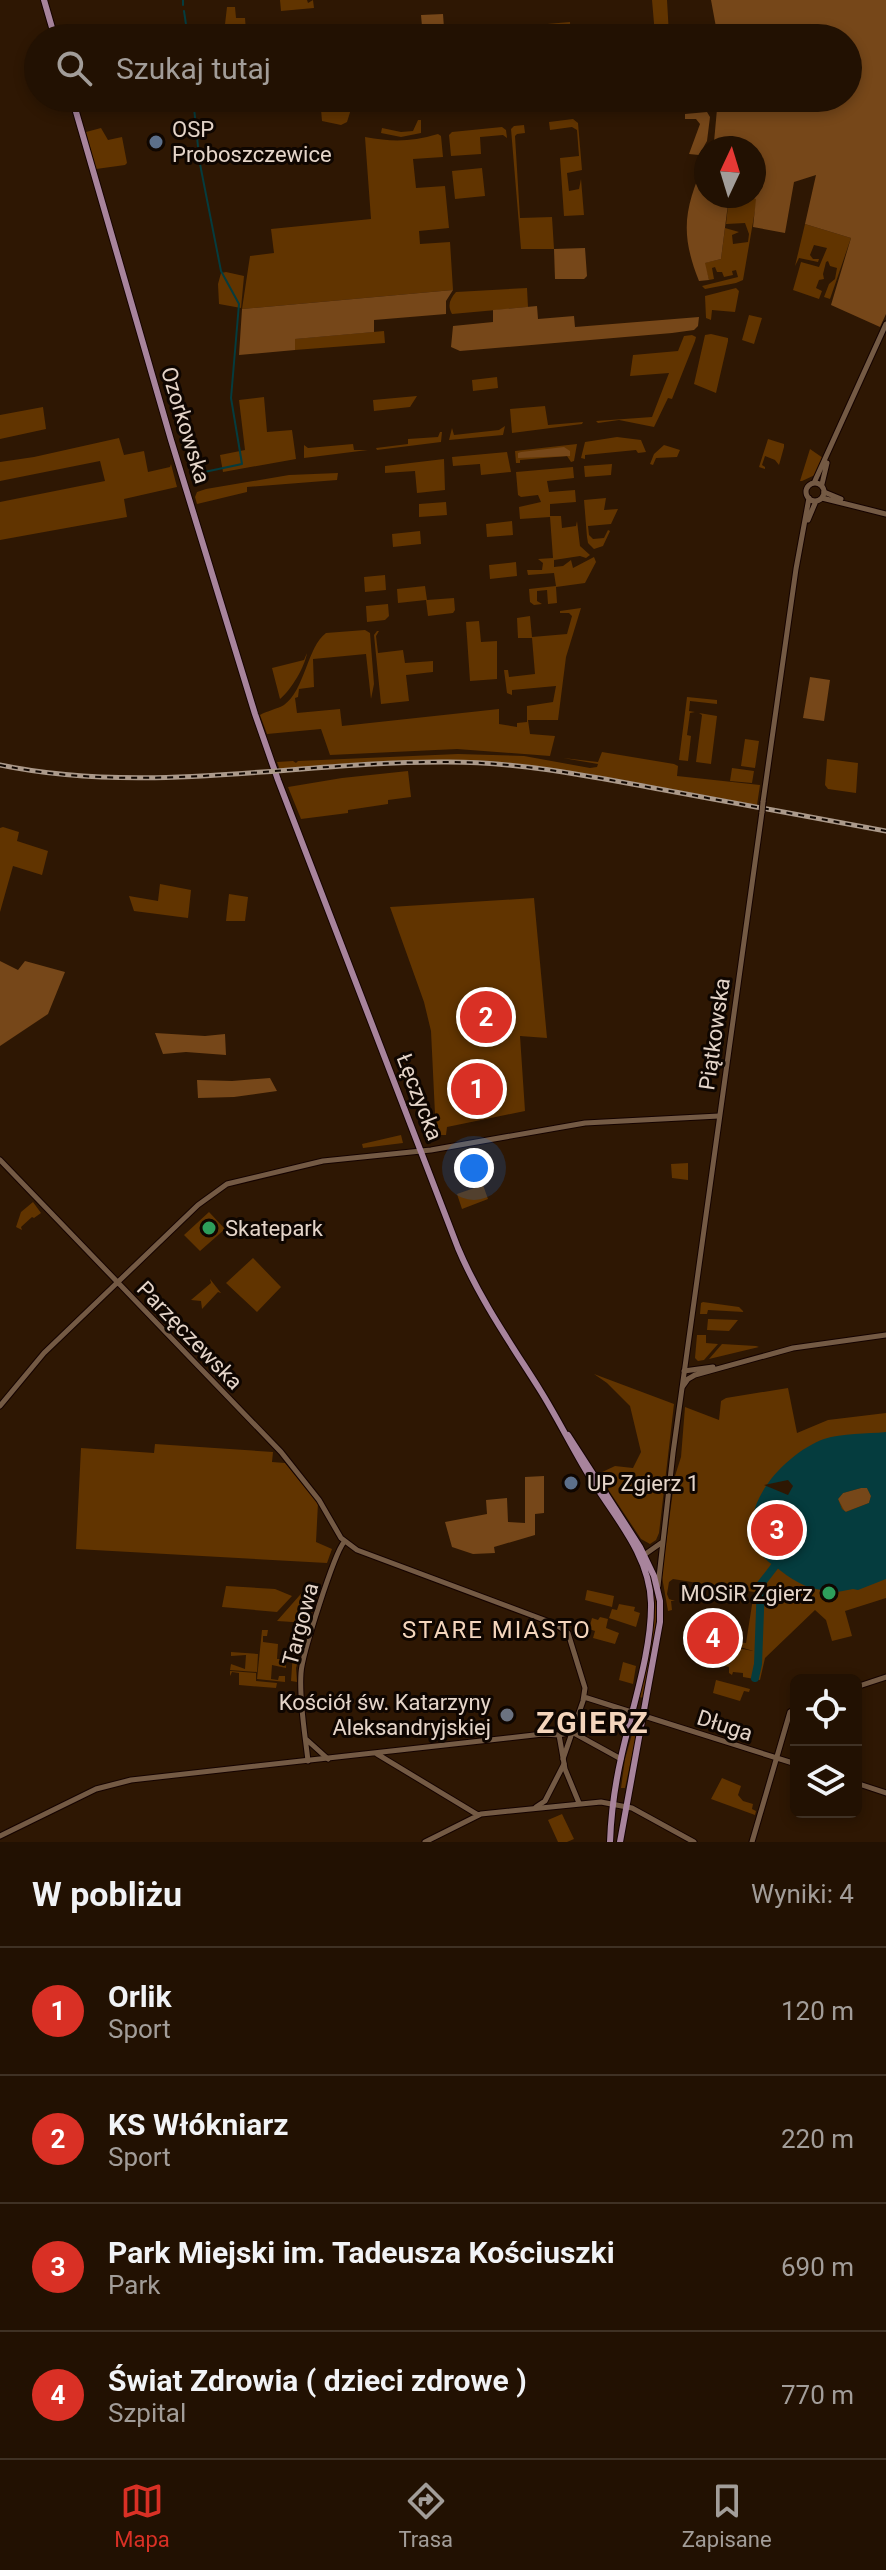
<!DOCTYPE html>
<html lang="pl">
<meta charset="utf-8">
<style>
:root{--surface:#221102;--page:#2e1f11;--text:#f1f3f6;--muted:#a29d99;--line:#3f3124;--accent:#d93025}
body{margin:0;font-family:Roboto,sans-serif;background:var(--page);color:var(--text)}
.controls{position:absolute;right:24px;bottom:24px;display:grid;overflow:hidden;border-radius:12px;box-shadow:0 4px 12px #0003}
.controls button{width:72px;height:72px;display:grid;place-items:center;padding:0;border:0;border-bottom:2px solid var(--line);background:var(--surface);color:var(--text);font:40px sans-serif}
.compass{position:absolute;left:694px;top:136px;width:72px;height:72px;border-radius:50%;background:var(--surface);box-shadow:0 4px 12px #0003;rotate:4deg}
.you{position:absolute;left:474px;top:1168px;width:28px;height:28px;margin:-20px;border:6px solid #fff;border-radius:50%;background:#1a73e8;box-shadow:0 0 0 12px #1a73e833}
.badge{display:grid;place-items:center;width:52px;height:52px;border-radius:50%;background:var(--accent);color:#fff;font-size:26px;font-weight:700}
.pin{position:absolute;translate:-50% -50%;border:4px solid #fff;box-shadow:0 2px 8px #0006}
.list{margin:0;padding:0;list-style:none}
h2{display:flex;justify-content:space-between;align-items:center;height:104px;margin:0;padding:0 32px;font-size:34px}
h2 small{font-size:26px;font-weight:400;color:var(--muted)}
.list li{display:grid;grid-template-columns:52px 1fr auto;gap:24px;align-items:center;box-sizing:border-box;height:128px;padding:0 32px;border-top:2px solid var(--line)}
.list b{display:block;font-size:30px;white-space:nowrap}
.list p{margin:0;font-size:26px;white-space:nowrap;color:var(--muted)}
.list em{font-size:26px;font-style:normal;color:var(--muted)}
.icon{flex:none;width:44px;height:44px;fill:none;stroke:currentColor;stroke-width:2;stroke-linecap:round;stroke-linejoin:round}
.map{position:relative;flex:none;width:886px;height:1842px;overflow:hidden}
.search{position:absolute;background:var(--surface);box-shadow:0 4px 12px #0003;left:24px;right:24px;top:24px;height:88px;display:flex;align-items:center;gap:20px;box-sizing:border-box;padding:0 28px;border-radius:44px;color:var(--muted);font-size:30px}
.sheet{height:616px;background:var(--surface)}
nav{display:flex;justify-content:space-around;align-items:center;box-sizing:border-box;height:112px;border-top:2px solid var(--line);background:var(--surface);font-size:22px;color:var(--muted)}
nav a{display:grid;justify-items:center;gap:4px}
nav .on{color:var(--accent)}
.map>svg:first-child{display:block}
.green{fill:#613400}
.forest{fill:#764719}
.water{fill:#053c3e;fill-rule:evenodd}
.pier{fill:#2e1703}
.lines{fill:none;stroke-linecap:round;stroke-linejoin:round}
.stream{stroke:#053c3e;stroke-width:2}
.river{stroke:#053c3e;stroke-width:8}
.tertiary-casing{stroke:#150300;stroke-width:7}
.secondary-casing{stroke:#150300;stroke-width:7}
.primary-casing{stroke:#150300;stroke-width:8}
.tertiary{stroke:#745a44;stroke-width:5}
.secondary{stroke:#745a44;stroke-width:5}
.primary{stroke:#a8849c;stroke-width:6}
.rail-casing{stroke:#ab998a;stroke-width:5}
.rail{stroke:#0f0601;stroke-width:2;stroke-dasharray:6;stroke-linecap:butt}
.secondary-bridge-casing{stroke:#150300;stroke-width:7;stroke-linecap:butt}
.secondary-bridge{stroke:#745a44;stroke-width:5}
.service-dot{fill:#5c6f8a;stroke:#0f0601;stroke-width:3}
.leisure-dot{fill:#2e9e5b;stroke:#0f0601;stroke-width:3}
.worship-dot{fill:#6b7280;stroke:#0f0601;stroke-width:3}
.labels{text-anchor:middle;stroke-width:6;stroke-linejoin:round;paint-order:stroke}
.poi-label{font-size:22px;fill:#e5d5c9;stroke:#0f0601;text-anchor:start}
.street-label{font-size:22px;fill:#e5d5c9;stroke:#0f0601}
.neighbourhood-label{font-size:24px;letter-spacing:2px;fill:#f4d5bc;stroke:#0f0601}
.district-label{font-size:30px;font-weight:bold;letter-spacing:2px;fill:#f4d5bc;stroke:#0f0601}
</style>
<div class="map">
<svg width="886" height="1842" viewBox="0 0 886 1842">
<rect width="100%" height="100%" fill="#2e1703"/>
<!-- green -->
<path class="green" d="M280 0H307L308 3 313 0 314 8 281 11Z
M652 0H667L669 35H655Z
M227 7H235L236 18H245L246 31 224 33Z
M570 22 571 38H548L547 24Z
M491 24 492 38H467L466 27Z
M320 98H337L335 104 342 106 344 99 349 100 352 106 347 122 341 125 322 121Z
M573 119 578 123 582 170 567 173 569 191 579 189 581 179 584 215 564 216 560 158 579 156 577 130 572 127 550 130 549 122Z
M418 120H421V133L401 137 381 133 382 128 401 132 413 131Z
M524 125 525 133 517 134 515 136 520 218 552 217 554 249H521L511 129 514 126Z
M502 127 506 130 507 138 503 135 480 137 481 154 451 156 449 135 452 132Z
M101 128 108 140 122 137 127 163 125 165 96 169 86 132Z
M438 134 441 136 443 157 413 159 416 188 445 186 449 228 419 231 420 244 450 242 453 290 242 309 250 256 274 253 271 229 371 219 365 137C393 142 410 142 438 134Z
M482 168 485 196 455 199 452 171Z
M729 196 757 199 743 280 736 283 705 289 702 286 738 277 736 270 732 271 733 275 724 277 722 272H717L715 267 712 268 714 279 709 280 704 263 721 259 725 228 739 232 732 235 733 244 748 242 749 234 745 223 726 224Z
M805 224 851 238 830 299 824 297 829 284 835 279 837 268 830 266 828 261 826 262 823 274 824 279 819 280 816 288 822 291 819 299 793 290 801 262 819 267 827 248 814 245 810 255 813 259H819L818 262 799 258 795 266Z
M226 272 244 276 241 308 219 304 218 284 221 273Z
M527 288 528 307 452 314C447 305 450 299 456 292Z
M736 288 739 291 735 312 712 310 711 320 706 318 705 296Z
M749 315 762 318 754 344 742 340Z
M384 331 385 343 295 350 294 339Z
M711 334 728 338V341L716 393 694 384 705 335Z
M692 335 696 337 695 341 672 399 668 398 654 427 619 420 598 423 596 421 652 417 669 373 630 376 633 355 678 351 684 336Z
M497 377 498 388 473 391 472 380Z
M417 396 410 407 374 411 373 400Z
M264 397 267 432 292 430 296 459 223 472 220 455 245 450 239 400Z
M545 406 548 425 583 422 582 424 512 433 510 409Z
M43 407 46 429 0 439V415Z
M505 426 503 435 449 440 452 428 454 435 499 430Z
M440 432H442L441 442 377 450 376 448 408 444V439L438 437Z
M617 437 641 440 646 452 638 453 636 450 585 455V459L581 458 585 442Z
M119 438 124 455 144 451 148 472 170 467 171 464 177 487 124 499 127 517 0 540V502L105 481 100 461 0 481V462L34 457Z
M768 439 784 444V447L779 465 775 460 765 456 762 465 765 467V469L759 467Z
M353 444 354 450H368L304 458V445L308 448Z
M577 444 574 461 571 462 567 456 520 460V463H516L515 451Z
M664 445 680 450 677 457 656 458 653 465 650 464 654 454Z
M810 449 823 458 815 475 802 481H800Z
M507 452 511 472 481 475 480 464 453 466 452 457Z
M444 459 445 490 417 493 415 471 385 473V466Z
M612 464 611 475 585 477 584 466Z
M573 467 574 478 547 481 549 492 575 490 576 502 550 504V516H561L562 528 576 526 577 521 580 546 590 555 586 558 580 556 554 560V567L563 566 571 560 573 568 594 557 596 562 585 583 556 587 557 603 548 604 547 590 537 591V601L542 604 534 605 530 602 529 589 556 586 554 573 528 575 527 570H542L543 563 538 559 553 558 550 517 520 519 519 507 541 502 538 495 521 497 518 495 516 472Z
M338 473 337 480 247 487V492L197 504 195 497 197 492 206 489 289 475Z
M606 498 604 510 618 509 611 524 588 526 589 535 593 539 604 538 608 530 610 531 603 546 594 549 588 543 587 537 584 500Z
M446 502 447 515 419 517V504Z
M512 521 513 535 487 537 486 524Z
M420 531 421 544 393 547 392 534Z
M516 562 517 576 490 579 489 565Z
M385 575 386 590 365 592 364 577Z
M425 586 427 600 454 598 455 610 453 613 428 616 426 600 398 603 397 589Z
M388 604 389 616 385 620 367 622 366 606Z
M581 608 566 657 558 720H528L530 734 555 736 550 756 457 749 330 755 321 729 267 734 260 715C267 711 277 709 284 705 305 690 307 647 326 633L365 630 370 633 374 684 371 699 366 654 313 659 314 687 299 689 298 697 295 698 297 713 340 709 342 726 499 709V724L517 727V723L527 722V706L553 702 556 686 512 690V695L507 693 504 670H508L509 677 535 674 532 638H518L517 618 530 616 532 637 567 634 572 616 569 613H560V611Z
M479 621 481 642 497 641V679L470 681 466 622Z
M377 631H379L376 636 378 653 403 650 405 663 433 661V672L406 675 409 701 381 704 374 635Z
M307 653C305 666 292 689 280 699L272 668 304 660Z
M687 697 717 700V704L690 701 689 711 695 712 690 713 687 735 691 736 688 761 679 760Z
M699 713 717 716 711 764 696 762 702 715Z
M745 739 759 741 755 768 741 766Z
M602 752 674 764 678 766 677 776 760 785 757 805 595 775 490 761 419 760 280 770 277 762 293 761 296 763 298 761 458 754 524 756 590 768 597 767 598 764 563 758 598 762Z
M827 759 858 763 856 793 828 789 825 785Z
M732 768 754 771 752 783 730 781Z
M408 771 411 797 388 800V804L348 810V813L301 819 288 787 342 778Z
M3 827 19 832 17 841 48 851 42 875 13 866 0 912V828Z
M160 884 191 890 188 918 134 911 129 896 158 901Z
M229 894 248 897 245 921H226Z
M534 898 547 1038 520 1036 525 1111 447 1127 446 1135H436L431 1031 424 1002 390 907Z
M401 1135 403 1143 363 1148 362 1144Z
M688 1163V1180L672 1178 671 1164Z
M483 1185 488 1199 462 1209 457 1194Z
M33 1202 41 1213 34 1218 32 1217 21 1227 22 1230 16 1227 21 1212Z
M209 1212 225 1229 200 1251 184 1235Z
M253 1258 281 1287 257 1312 226 1283Z
M210 1279 221 1293 218 1292 202 1309 201 1301 191 1300 211 1283Z
M703 1302 739 1307 744 1312 708 1310 707 1314H700L701 1303Z
M708 1319 738 1320 729 1331 707 1330Z
M697 1335H706V1343L718 1344 704 1360 698 1361 695 1358Z
M722 1344 756 1346 759 1347 709 1359Z
M594 1374 674 1404 659 1533 656 1540 650 1544 641 1539 598 1474 615 1466 633 1468 641 1452 630 1406 607 1383Z
M788 1388 797 1433 828 1420 886 1413V1598L845 1611 852 1636 832 1641 826 1620 815 1610 765 1658 760 1680 743 1677V1673L733 1672 732 1675 729 1673V1667L725 1666V1664H730L733 1647 753 1651 734 1645V1642L746 1643 754 1592 673 1579 669 1582 667 1594 669 1599 675 1601H671L672 1610 668 1611 662 1577 663 1566 675 1476 681 1457 685 1407 719 1420 721 1401 726 1398Z
M155 1444 273 1452 272 1462 285 1463 318 1503 316 1542 332 1549 327 1563 76 1549 81 1448 154 1453Z
M647 1564C665 1611 652 1651 644 1698L639 1697C648 1650 659 1612 647 1564Z
M226 1586 275 1589 292 1596 277 1612 222 1607Z
M307 1587 319 1588 308 1623 277 1621Z
M587 1590 614 1596 612 1607 585 1600Z
M619 1604 635 1607 634 1611 640 1613 636 1627 609 1618 612 1609 617 1610Z
M600 1617 608 1619 606 1628 619 1633 615 1644 593 1638 595 1631 589 1629 592 1618 598 1620Z
M296 1628 307 1629 296 1668 297 1682 291 1681 293 1652H296L297 1640 291 1637 292 1630Z
M262 1630H268L267 1636H263V1642L278 1644 277 1659H284L286 1652V1668L272 1665 271 1679 278 1680 279 1676H285V1682L257 1679Z
M231 1652 258 1654 257 1672 230 1670 231 1664 245 1669 246 1655 231 1656Z
M623 1662 636 1666 633 1684 619 1680Z
M230 1671 256 1673V1681L277 1683 276 1688 239 1685V1673L232 1672 230 1676Z
M716 1680 750 1689 749 1692 744 1691 740 1701 713 1693Z
M634 1727 638 1728 625 1788H621L625 1759Z
M722 1778 741 1786 738 1795 743 1801 753 1804 752 1809 756 1811 755 1815 711 1799Z
M562 1814 574 1839 567 1842H558L548 1820Z"/>
<!-- forest -->
<path class="forest" d="M711 0H886V314L880 327 831 305 851 238 805 224 816 175 794 182 785 233 753 227 756 199 738 196H754V148H711L714 142 718 98H848V38H718Z
M443 14 444 28H455L456 38H423L421 15Z
M707 112 710 117 707 141 699 155 689 154 700 124 696 119H685V114Z
M706 159V196H729L721 259 705 263 709 280 699 281C679 231 685 207 706 159Z
M585 248 587 276 584 279H555L554 249Z
M453 290 446 301V314L374 320V332L295 339V350L239 355 242 309Z
M537 306 538 319 574 316 575 327 699 317 698 326 694 330 672 333 460 351 451 347 453 326 493 322V310Z
M564 447 570 451V456L518 458V453L521 452Z
M810 677 830 680 824 721 803 718Z
M0 961 18 970 25 961 65 972 48 1014 0 1046Z
M155 1033 205 1036 225 1034 226 1055 186 1052 163 1054Z
M270 1078 277 1091 234 1097 198 1098 197 1080 232 1081Z
M544 1476V1513L535 1514V1535L494 1547 495 1553 473 1554 452 1547 445 1522 487 1514 486 1500 507 1498 508 1522 525 1523V1477Z
M861 1488H867L871 1496 869 1503 845 1512 838 1499 843 1493Z"/>
<!-- water -->
<path class="water" d="M886 1432V1579L858 1590 853 1589 832 1593 831 1591C811 1590 796 1583 781 1571 775 1566 766 1561 762 1555 729 1512 785 1453 824 1439 842 1433 867 1434 886 1432ZM861 1488H867L871 1496 869 1503 846 1512 842 1509 838 1499 843 1493Z"/>
<!-- pier -->
<path class="pier" d="M788 1480 793 1486 788 1495 764 1485Z"/>
<g class="lines">
<!-- stream -->
<path class="stream" d="M183 0V5
M184 11 188 38
M193 98 199 156
M195 474 242 464 231 398 239 304 221 271 200 164"/>
<!-- river -->
<path class="river" d="M755 1678 758 1664 761 1584 781 1558"/>
<!-- tertiary casing -->
<g class="tertiary-casing">
<path id="tertiary" d="M824 492 841 499
M822 498 886 514
M0 1160 281 1452 319 1500 341 1538 357 1550 555 1624 568 1633 585 1688 583 1701 563 1759
M684 1371 713 1367
M683 1386 688 1379 695 1375 793 1348 886 1335
M0 1406 44 1353 198 1205 227 1184 323 1161 431 1150 585 1123 719 1116
M856 1687 886 1677
M584 1697 796 1764
M559 1735 572 1732 621 1759
M307 1740 328 1759
M308 1761C305 1733 299 1701 301 1673 302 1655 334 1554 344 1542
M856 1783 886 1793
M536 1807 545 1801 564 1764
M752 1842 790 1712 796 1708"/>
</g>
<!-- secondary casing -->
<g class="secondary-casing">
<path id="secondary" d="M814 483 886 324
M806 492a9 9 0 1 1 18 0a9 9 0 1 1-18 0Z
M822 484 827 463
M808 520 816 501
M763 802 796 569 809 498
M644 1555 661 1543
M658 1586 673 1453 762 812
M377 1754 478 1815
M0 1836 96 1789 131 1780 543 1734 559 1735 565 1769 579 1803
M425 1842 481 1814 601 1802 632 1808 694 1842"/>
</g>
<!-- primary casing -->
<g class="primary-casing">
<path id="primary" d="M44 0 55 38
M72 98 171 440 255 714 278 780 458 1248C479 1298 511 1344 540 1390 557 1417 571 1446 588 1474 612 1514 650 1554 651 1603 652 1651 631 1711 621 1758 615 1785 611 1814 610 1842
M568 1435 640 1547 654 1576 660 1601V1622L620 1842"/>
</g>
<!-- tertiary -->
<use href="#tertiary" class="tertiary"/>
<!-- secondary -->
<use href="#secondary" class="secondary"/>
<!-- primary -->
<use href="#primary" class="primary"/>
<!-- rail casing -->
<g class="rail-casing">
<path id="rail" d="M0 765C149 796 298 761 448 762 520 762 589 776 659 789 735 803 810 817 886 831"/>
</g>
<!-- rail -->
<use href="#rail" class="rail"/>
<!-- secondary-bridge casing -->
<g class="secondary-bridge-casing">
<path id="secondary-bridge" d="M762 812 763 802"/>
</g>
<!-- secondary-bridge -->
<use href="#secondary-bridge" class="secondary-bridge"/>
</g>
<!-- markers -->
<g class="service-dot">
<circle cx="156" cy="142" r="8"/>
<circle cx="571" cy="1483" r="8"/>
</g>
<g class="leisure-dot">
<circle cx="209" cy="1228" r="8"/>
<circle cx="829" cy="1593" r="8"/>
</g>
<circle class="worship-dot" cx="507" cy="1715" r="8"/>
<g class="labels">
<!-- poi labels -->
<g class="poi-label">
<text x="172" y="137">OSP<tspan x="172" dy="25">Proboszczewice</tspan></text>
<text x="225" y="1236">Skatepark</text>
<text x="587" y="1491">UP Zgierz 1</text>
<text x="813" y="1601" text-anchor="end">MOSiR Zgierz</text>
<text x="491" y="1710" text-anchor="end">Kościół św. Katarzyny<tspan x="491" dy="25">Aleksandryjskiej</tspan></text>
</g>
<!-- street labels -->
<g class="street-label">
<text transform="translate(186 425) rotate(73)" y="8">Ozorkowska</text>
<text transform="translate(714 1034) rotate(-82)" y="8">Piątkowska</text>
<text transform="translate(420 1097) rotate(69)" y="8">Łęczycka</text>
<text transform="translate(190 1335) rotate(46)" y="8">Parzęczewska</text>
<text transform="translate(300 1624) rotate(-75)" y="8">Targowa</text>
<text transform="translate(725 1725) rotate(18)" y="8">Długa</text>
</g>
<!-- neighbourhood labels -->
<g class="neighbourhood-label">
<text x="497" y="1638">STARE MIASTO</text>
</g>
<!-- district labels -->
<g class="district-label">
<text x="593" y="1733">ZGIERZ</text>
</g>
</g>
</svg>
<div class="controls">
<button><svg class="icon" aria-label="locate" viewBox="0 0 24 24"><circle cx="12" cy="12" r="6"/><path d="M12 2v4M12 18v4M2 12h4M18 12h4"/></svg></button>
<button><svg class="icon" aria-label="layers" viewBox="0 0 24 24"><path d="M12 4l9 5-9 5-9-5zM3 14l9 5 9-5"/></svg></button>
</div>
<svg class="compass" viewBox="-18 -18 36 36"><path d="M0-13l5 13h-10z" fill="#e53935"/><path d="M0 13l5-13h-10z" fill="#a29d99"/></svg>
<div class="you"></div>
<div class="pin badge" style="left:477px;top:1089px">1</div>
<div class="pin badge" style="left:486px;top:1017px">2</div>
<div class="pin badge" style="left:777px;top:1530px">3</div>
<div class="pin badge" style="left:713px;top:1638px">4</div>
<div class="search"><svg class="icon" aria-label="search" viewBox="0 0 24 24"><circle cx="10" cy="10" r="6"/><path d="M15 15l6 6"/></svg>Szukaj tutaj</div>
</div>
<section class="sheet">
<h2>W pobliżu<small>Wyniki: 4</small></h2>
<ul class="list">
<li><span class="badge">1</span><div><b>Orlik</b><p>Sport</p></div><em>120 m</em></li>
<li><span class="badge">2</span><div><b>KS Włókniarz</b><p>Sport</p></div><em>220 m</em></li>
<li><span class="badge">3</span><div><b>Park Miejski im. Tadeusza Kościuszki</b><p>Park</p></div><em>690 m</em></li>
<li><span class="badge">4</span><div><b>Świat Zdrowia ( dzieci zdrowe )</b><p>Szpital</p></div><em>770 m</em></li>
</ul>
</section>
<nav>
<a class="on"><svg class="icon" aria-label="map" viewBox="0 0 24 24"><path d="M3 6l6-2 6 2 6-2v14l-6 2-6-2-6 2zM9 4v14M15 6v14"/></svg>Mapa</a>
<a><svg class="icon" aria-label="directions" viewBox="0 0 24 24"><path d="M12 3l9 9-9 9-9-9zM9 14v-3h6M13 9l2 2-2 2"/></svg>Trasa</a>
<a><svg class="icon" aria-label="saved" viewBox="0 0 24 24"><path d="M7 4h10v16l-5-4-5 4z"/></svg>Zapisane</a>
</nav>
